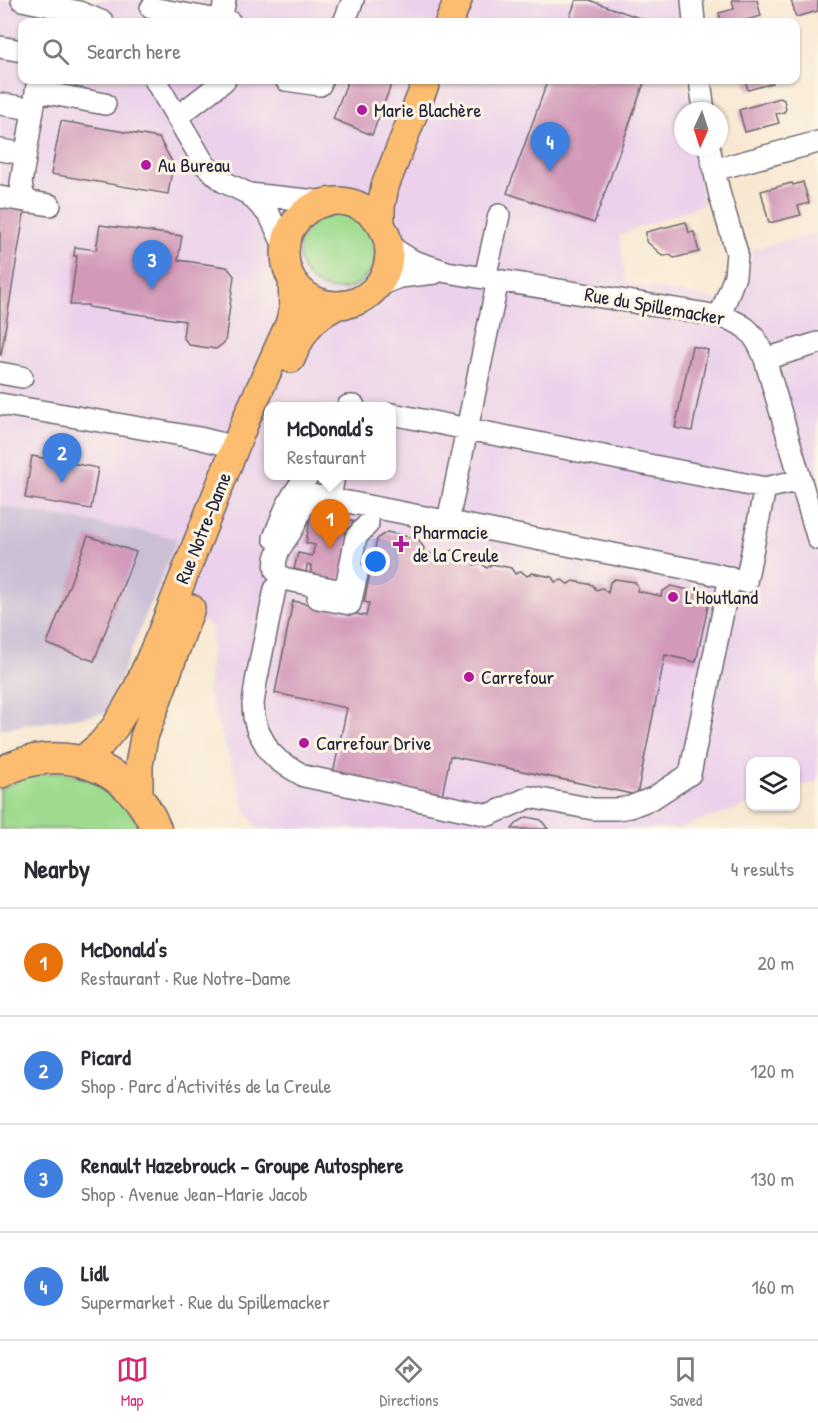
<!DOCTYPE html>
<meta charset="utf-8">
<style>
:root{--surface:#fff;--page:#f7f7f7;--text:#2b2b33;--muted:#7c7c81;--line:#e1e1e2;--accent:#db2777}
body{margin:0;font-family:"Patrick Hand",sans-serif;background:var(--page);color:var(--text)}
.controls{position:absolute;right:18px;bottom:18px;display:grid;overflow:hidden;border-radius:12px;box-shadow:0 2px 4px #0004}
.controls button{width:54px;height:54px;display:grid;place-items:center;padding:0;border:0;border-bottom:2px solid var(--line);background:var(--surface);color:var(--text);font:30px sans-serif}
.compass{position:absolute;left:674px;top:102px;width:54px;height:54px;border-radius:50%;background:var(--surface);box-shadow:0 2px 4px #0004;rotate:183deg}
.you{position:absolute;left:376px;top:562px;width:21px;height:21px;margin:-15px;border:4px solid #fff;border-radius:50%;background:#1a73e8;box-shadow:0 0 0 9px #1a73e833}
.badge{display:grid;place-items:center;width:39px;height:39px;border-radius:50%;background:var(--accent);color:#fff;font-size:20px;font-weight:700}
.pin{position:absolute;translate:-50% -50px;filter:drop-shadow(0 2px 3px #0008)}
.pin::after{content:'';position:absolute;top:32px;width:21px;height:18px;background:inherit;clip-path:polygon(0 0,100% 0,50% 100%)}
.popup{position:absolute;left:264px;top:402px;width:132px;height:78px;box-sizing:border-box;display:grid;place-content:center;border-radius:12px;background:var(--surface);filter:drop-shadow(0 2px 4px #0005);font-size:20px;white-space:nowrap;color:var(--muted)}
.popup b{font-size:22px;color:var(--text)}
.popup::after{content:'';position:absolute;left:50%;top:100%;margin-left:-12px;border:12px solid transparent;border-top-color:var(--surface)}
.list{margin:0;padding:0;list-style:none}
h2{display:flex;justify-content:space-between;align-items:center;height:78px;margin:0;padding:0 24px;font-size:26px}
h2 small{font-size:20px;font-weight:400;color:var(--muted)}
.list li{display:grid;grid-template-columns:39px 1fr auto;gap:18px;align-items:center;box-sizing:border-box;height:108px;padding:0 24px;border-top:2px solid var(--line)}
.list b{display:block;font-size:22px;white-space:nowrap}
.list p{margin:0;font-size:20px;white-space:nowrap;color:var(--muted)}
.list em{font-size:20px;font-style:normal;color:var(--muted)}
.icon{flex:none;width:33px;height:33px;fill:none;stroke:currentColor;stroke-width:2;stroke-linecap:round;stroke-linejoin:round}
.map{position:relative;flex:none;width:818px;height:829px;overflow:hidden}
.search{position:absolute;background:var(--surface);box-shadow:0 2px 4px #0004;left:18px;right:18px;top:18px;height:66px;display:flex;align-items:center;gap:15px;box-sizing:border-box;padding:0 21px;border-radius:12px;color:var(--muted);font-size:22px}
.sheet{height:510px;background:var(--surface)}
nav{display:flex;justify-content:space-around;align-items:center;box-sizing:border-box;height:84px;border-top:2px solid var(--line);background:var(--surface);font-size:16px;color:var(--muted)}
nav a{display:grid;justify-items:center;gap:3px}
nav .on{color:var(--accent)}
.map>svg:first-child{display:block}
.built{fill:#ebd1eb;fill-rule:evenodd}
.industrial{fill:#cbbfd5}
.green{fill:#9fdb8f;stroke:#607e65;stroke-width:1.5}
.building{fill:#d299b9}
.lines{fill:none;stroke-linecap:round;stroke-linejoin:round}
.minor-casing{stroke:#6d6770;stroke-width:24}
.major-casing{stroke:#6d6770;stroke-width:30}
.highway-casing{stroke:#6d6770;stroke-width:33}
.minor{stroke:#fff;stroke-width:21}
.major{stroke:#fcbd6f;stroke-width:27}
.highway{stroke:#fcbd6f;stroke-width:30}
.poi-dot{fill:#b5179e;stroke:#fcf5e5;stroke-width:2}
.labels{text-anchor:middle;stroke-width:6;stroke-linejoin:round;paint-order:stroke}
.poi-label{font-size:20px;fill:#22223b;stroke:#fcf5e5;text-anchor:start}
.street-label{font-size:20px;fill:#22223b;stroke:#fcf5e5}
</style>
<div class="map">
<svg width="818" height="829" viewBox="0 0 818 829">
<rect width="100%" height="100%" fill="#fcf5e5"/>
<filter id="ink" filterUnits="userSpaceOnUse"><feTurbulence type="fractalNoise" baseFrequency=".0167" numOctaves="2"/><feDisplacementMap in="SourceGraphic" scale="12" xChannelSelector="R" yChannelSelector="G"/><feConvolveMatrix kernelMatrix="1 2 1 2 8 2 1 2 1" color-interpolation-filters="sRGB"/></filter>
<filter id="wash" filterUnits="userSpaceOnUse"><feTurbulence type="fractalNoise" baseFrequency=".008" numOctaves="4" result="noise"/><feDisplacementMap in="SourceGraphic" scale="24" xChannelSelector="R" yChannelSelector="G"/><feGaussianBlur stdDeviation="1.35" result="paint"/><feColorMatrix in="noise" values="0 0 0 0 0 0 0 0 0 0 0 0 0 0 0 0 0 1.4 0 .05"/><feComposite in="paint" operator="in"/></filter>
<g filter="url(#wash)">
<rect width="100%" height="100%" fill="#f8e8d2"/>
<!-- built -->
<path class="built" d="M0 0H680L678 22H22V80H686L690 111H683V147H695L703 204 619 235 626 282 738 304 754 249 818 233V781L796 788V762H750V804L677 829H258L247 813 208 693 213 627 155 595 177 538 0 506ZM268 406H392V476H268Z"/>
<!-- industrial -->
<path class="industrial" d="M0 506 177 538 106 713 0 729Z"/>
<!-- green -->
<path class="green" d="M299 252a38 38 0 1 1 76 0a38 38 0 1 1-76 0Z
M65 772 96 781 123 800 141 829H0V789L33 774Z"/>
<g id="blocks">
<!-- building -->
<path class="building" d="M576 0H589L651 22H568Z
M732 0H757L761 16 739 22H721L719 13 734 9Z
M791 0H818V11L796 17Z
M348 80H393L372 135 333 119Z
M548 80H645L594 223 507 193Z
M745 80H772L773 83 748 90Z
M780 98 784 100 786 109 784 112 776 114 779 123 745 132 739 110Z
M61 121 159 138 173 164 168 194 51 174Z
M803 182 809 203 798 206 801 215 769 223 761 191 792 183 793 185Z
M0 204 25 208 1 355H0Z
M686 222 689 233 694 232 699 252 674 258 670 255 663 256 646 241V232Z
M100 225 182 236 178 260 227 267 234 276 225 342 216 349 189 345 183 337 185 321 88 307V305H70L77 256H74L75 247 96 250Z
M692 346 708 350 692 431 675 428Z
M32 456 98 468 91 509 25 498Z
M311 514 353 521 343 572 339 581 310 575 312 566 307 565 306 572 294 569 298 553 312 556 315 545 306 543Z
M387 532 418 539 424 548 423 552 447 557V553L452 550 472 554 475 559 474 565 481 563 487 568 492 564 511 568 515 574 521 571 527 576 532 573 552 577 555 582 562 580 568 584 573 581 593 585 596 590 602 588 608 593 610 582 615 579 635 582 638 587 637 591 661 596 662 592 671 586 702 593 709 602 696 662 665 655 637 795 450 756 442 796 333 774 347 708 275 693 293 601 366 616 369 603 364 602 377 539Z
M88 536 136 552 94 661 47 644Z
M527 817 541 820 548 829H512L518 822Z"/>
</g>
</g>
<g filter="url(#ink)">
<use href="#blocks" fill-opacity="0" stroke="#6d6770" stroke-width="1.5"/>
<g class="lines">
<!-- minor casing -->
<g class="minor-casing">
<path id="minor" d="M22 0 79 12 103 22
M692 0 694 22
M151 8 230 22
M221 21 225 0
M344 22 353 0
M0 47 22 51
M155 80 205 165 224 182 249 194 326 202
M286 80 320 85 322 80
M700 80 704 111
M36 91 105 104
M0 104 33 109
M177 117 225 80
M709 147 720 196 737 253 735 276 720 316
M0 150 26 154
M714 170 818 142
M249 194 270 216 285 248
M0 197 50 205
M28 202 23 194 21 183 38 80
M389 246 413 261 447 272 713 315C743 321 754 330 765 359L818 539
M485 278 499 215
M377 286 400 277 435 273
M765 359 818 343
M0 373 22 377
M0 404 199 438 235 447
M348 406H354
M392 414 765 488 801 480
M330 498 334 476
M448 521 498 280
M368 524 356 537 347 582 342 589 337 590 288 580 280 576 276 571C272 551 288 540 295 524 300 514 302 501 312 495L710 573 746 582 765 488
M274 538C283 514 290 494 308 476
M275 589 256 682 253 704 254 717 257 729 269 751 279 761 304 776 489 815 530 797 593 809H617L630 807 653 798 690 774 730 577
M318 598 350 604 357 574"/>
</g>
<!-- major casing -->
<g class="major-casing">
<path id="major" d="M449 22 458 0
M285 253a52 52 0 1 1 104 0a52 52 0 1 1-104 0Z
M381 224V207L385 186 427 80
M291 359C303 331 310 319 338 305
M81 761 100 745 115 727 136 691 162 631 247 417 289 324 293 309 292 279
M139 799V765L144 737 191 608"/>
</g>
<!-- highway casing -->
<g class="highway-casing">
<path id="highway" d="M0 773C59 739 132 766 156 829"/>
</g>
<!-- minor -->
<use href="#minor" class="minor"/>
<!-- major -->
<use href="#major" class="major"/>
<!-- highway -->
<use href="#highway" class="highway"/>
</g>
</g>
<!-- markers -->
<g class="poi-dot">
<circle cx="362" cy="110" r="6"/>
<circle cx="146" cy="165" r="6"/>
<path d="M398 535h6v6h6v6h-6v6h-6v-6h-6v-6h6z"/>
<circle cx="673" cy="597" r="6"/>
<circle cx="469" cy="677" r="6"/>
<circle cx="304" cy="743" r="6"/>
</g>
<g class="labels">
<!-- poi labels -->
<g class="poi-label">
<text x="374" y="117">Marie Blachère</text>
<text x="158" y="172">Au Bureau</text>
<text x="413" y="539">Pharmacie<tspan x="413" dy="23">de la Creule</tspan></text>
<text x="685" y="604">L'Houtland</text>
<text x="481" y="684">Carrefour</text>
<text x="316" y="750">Carrefour Drive</text>
</g>
<!-- street labels -->
<g class="street-label">
<text transform="translate(655 306) rotate(10)" y="7">Rue du Spillemacker</text>
<text transform="translate(203 528) rotate(-68)" y="7">Rue Notre-Dame</text>
</g>
</g>
</svg>
<div class="controls">
<button><svg class="icon" aria-label="layers" viewBox="0 0 24 24"><path d="M12 4l9 5-9 5-9-5zM3 14l9 5 9-5"/></svg></button>
</div>
<svg class="compass" viewBox="-18 -18 36 36"><path d="M0-13l5 13h-10z" fill="#e53935"/><path d="M0 13l5-13h-10z" fill="#7c7c81"/></svg>
<div class="you"></div>
<div class="pin badge" style="left:330px;top:549px;background:#e8710a">1</div>
<div class="popup"><b>McDonald's</b>Restaurant</div>
<div class="pin badge" style="left:62px;top:483px;background:#3f7fe0">2</div>
<div class="pin badge" style="left:152px;top:290px;background:#3f7fe0">3</div>
<div class="pin badge" style="left:550px;top:172px;background:#3f7fe0">4</div>
<div class="search"><svg class="icon" aria-label="search" viewBox="0 0 24 24"><circle cx="10" cy="10" r="6"/><path d="M15 15l6 6"/></svg>Search here</div>
</div>
<section class="sheet">
<h2>Nearby<small>4 results</small></h2>
<ul class="list">
<li><span class="badge" style="background:#e8710a">1</span><div><b>McDonald's</b><p>Restaurant · Rue Notre-Dame</p></div><em>20 m</em></li>
<li><span class="badge" style="background:#3f7fe0">2</span><div><b>Picard</b><p>Shop · Parc d'Activités de la Creule</p></div><em>120 m</em></li>
<li><span class="badge" style="background:#3f7fe0">3</span><div><b>Renault Hazebrouck - Groupe Autosphere</b><p>Shop · Avenue Jean-Marie Jacob</p></div><em>130 m</em></li>
<li><span class="badge" style="background:#3f7fe0">4</span><div><b>Lidl</b><p>Supermarket · Rue du Spillemacker</p></div><em>160 m</em></li>
</ul>
</section>
<nav>
<a class="on"><svg class="icon" aria-label="map" viewBox="0 0 24 24"><path d="M3 6l6-2 6 2 6-2v14l-6 2-6-2-6 2zM9 4v14M15 6v14"/></svg>Map</a>
<a><svg class="icon" aria-label="directions" viewBox="0 0 24 24"><path d="M12 3l9 9-9 9-9-9zM9 14v-3h6M13 9l2 2-2 2"/></svg>Directions</a>
<a><svg class="icon" aria-label="saved" viewBox="0 0 24 24"><path d="M7 4h10v16l-5-4-5 4z"/></svg>Saved</a>
</nav>
